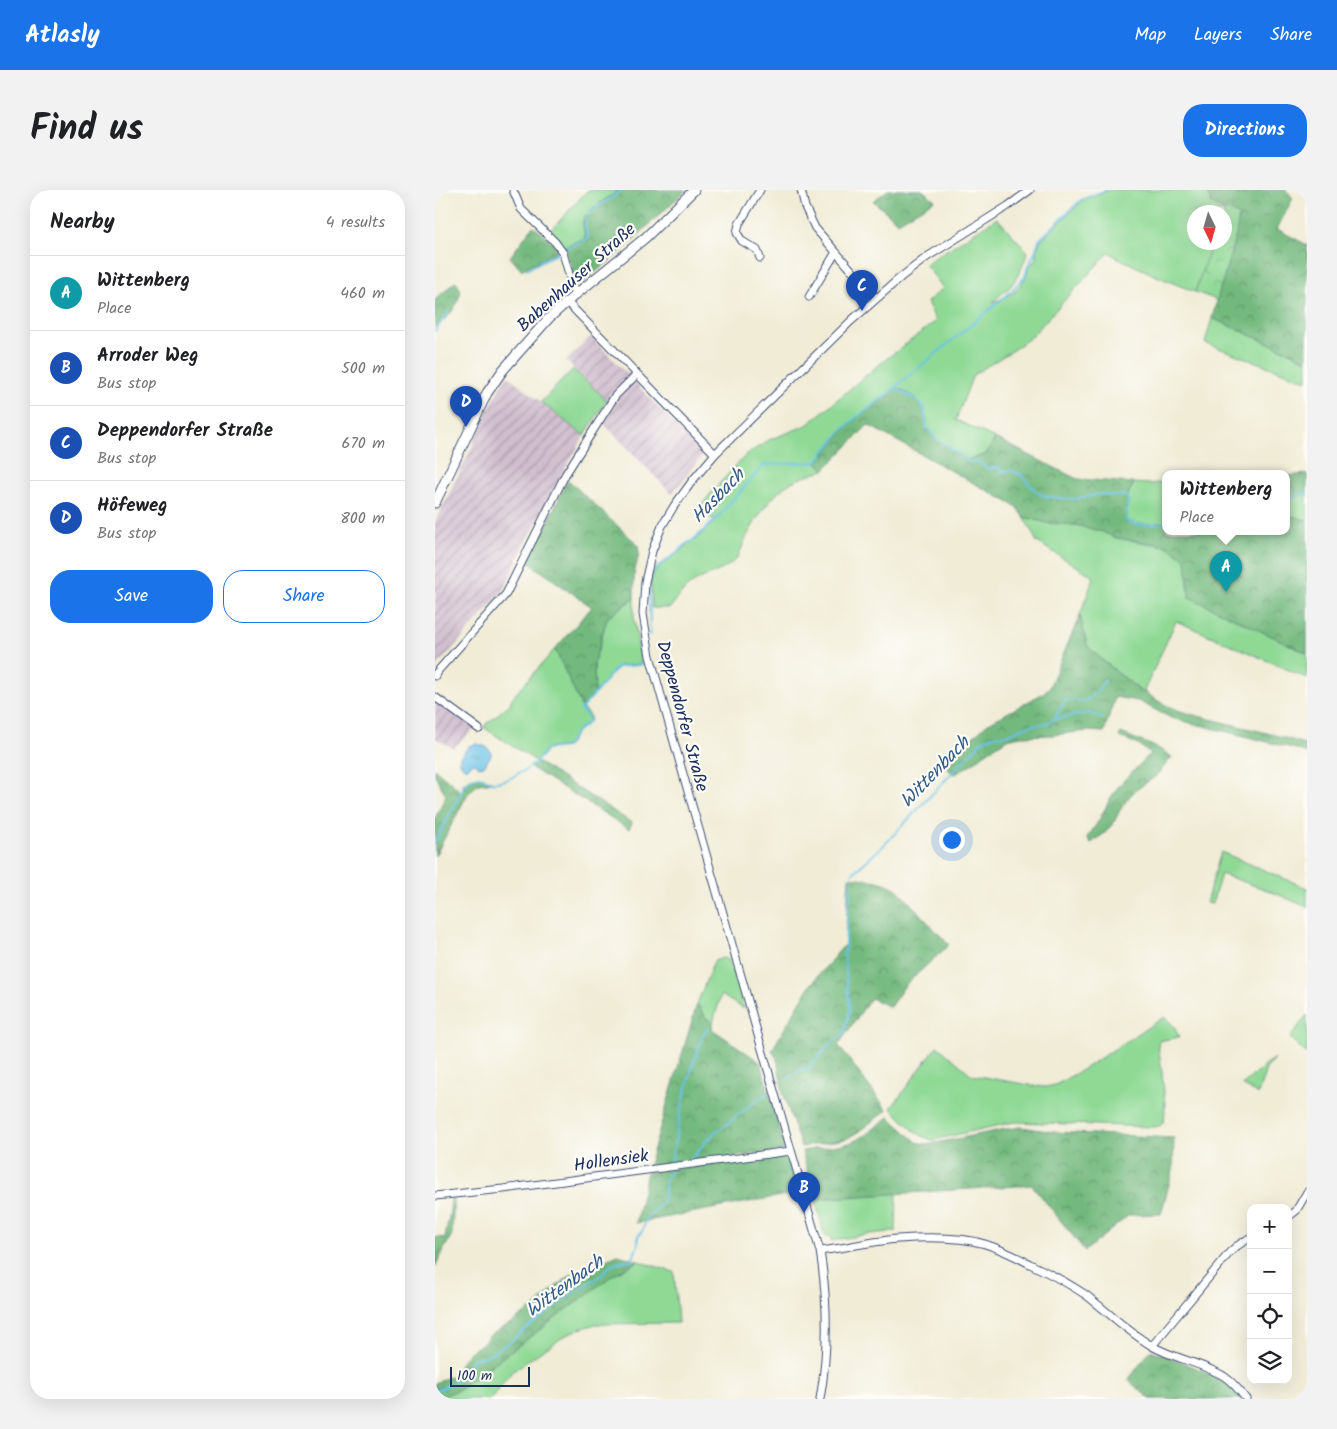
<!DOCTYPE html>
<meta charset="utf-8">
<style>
:root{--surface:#fff;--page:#f2f2f2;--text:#202124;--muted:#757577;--line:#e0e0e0;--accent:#1a73e8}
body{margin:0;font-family:Kalam,sans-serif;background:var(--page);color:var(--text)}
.controls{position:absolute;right:15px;bottom:15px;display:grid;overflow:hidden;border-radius:10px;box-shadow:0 5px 20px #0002}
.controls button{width:45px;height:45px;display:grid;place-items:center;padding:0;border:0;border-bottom:1px solid var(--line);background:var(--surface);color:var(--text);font:25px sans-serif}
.compass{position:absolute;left:752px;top:15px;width:45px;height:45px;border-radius:50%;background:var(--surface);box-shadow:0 5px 20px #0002;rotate:175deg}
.scale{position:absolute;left:15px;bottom:12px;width:80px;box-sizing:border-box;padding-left:5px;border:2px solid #1b2f5e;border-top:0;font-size:14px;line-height:18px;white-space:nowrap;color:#1b2f5e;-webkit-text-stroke:4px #fdfcf7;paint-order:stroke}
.you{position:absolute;left:516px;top:649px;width:18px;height:18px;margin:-12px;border:4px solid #fff;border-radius:50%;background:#1a73e8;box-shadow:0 0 0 8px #1a73e833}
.badge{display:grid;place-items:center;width:32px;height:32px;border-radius:50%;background:var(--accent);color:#fff;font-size:16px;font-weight:700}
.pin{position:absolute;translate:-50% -41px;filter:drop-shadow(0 1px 2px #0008)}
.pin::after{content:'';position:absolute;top:26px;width:18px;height:15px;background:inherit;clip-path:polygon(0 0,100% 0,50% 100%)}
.popup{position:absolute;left:727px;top:280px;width:128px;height:65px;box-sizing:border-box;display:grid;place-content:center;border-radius:10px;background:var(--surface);filter:drop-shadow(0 1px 4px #0005);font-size:16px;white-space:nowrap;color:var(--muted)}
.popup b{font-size:19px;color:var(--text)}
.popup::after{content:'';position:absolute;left:50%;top:100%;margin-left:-10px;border:10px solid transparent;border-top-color:var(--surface)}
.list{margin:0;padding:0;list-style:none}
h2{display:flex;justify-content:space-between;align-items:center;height:65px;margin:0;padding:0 20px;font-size:21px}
h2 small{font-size:16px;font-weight:400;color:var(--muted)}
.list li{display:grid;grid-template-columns:32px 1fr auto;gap:15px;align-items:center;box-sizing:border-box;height:75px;padding:0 20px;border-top:1px solid var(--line)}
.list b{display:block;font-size:19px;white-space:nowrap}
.list p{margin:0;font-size:16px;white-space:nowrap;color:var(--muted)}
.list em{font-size:16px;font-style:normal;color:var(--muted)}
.actions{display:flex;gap:10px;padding:15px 20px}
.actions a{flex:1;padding:11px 0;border:1px solid var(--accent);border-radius:20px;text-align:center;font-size:18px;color:var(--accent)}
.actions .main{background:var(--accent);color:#fff}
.icon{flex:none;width:28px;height:28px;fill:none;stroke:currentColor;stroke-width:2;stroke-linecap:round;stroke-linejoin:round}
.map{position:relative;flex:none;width:872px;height:1209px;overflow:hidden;border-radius:20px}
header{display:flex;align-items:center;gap:30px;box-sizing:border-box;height:70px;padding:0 25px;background:var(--accent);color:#fff}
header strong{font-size:24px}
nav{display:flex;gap:28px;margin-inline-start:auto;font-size:18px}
.intro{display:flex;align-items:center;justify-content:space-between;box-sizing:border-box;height:120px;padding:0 30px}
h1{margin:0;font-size:35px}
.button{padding:12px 22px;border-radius:20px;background:var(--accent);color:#fff;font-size:18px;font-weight:700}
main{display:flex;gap:30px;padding:0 30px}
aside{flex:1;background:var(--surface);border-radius:20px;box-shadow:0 5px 20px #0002}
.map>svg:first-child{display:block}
.industrial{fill:url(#industrial-furrows)}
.grass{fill:#8fd995;stroke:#55847a}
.forest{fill:url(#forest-crowns);stroke:#47746e}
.park{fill:url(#park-crowns);stroke:#55847a}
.water{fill:url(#water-ripples);stroke:#4378a3}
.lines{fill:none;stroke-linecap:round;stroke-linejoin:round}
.stream{stroke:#6bc2e8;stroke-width:2}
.minor-casing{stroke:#3b4b70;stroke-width:9}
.major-casing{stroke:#3b4b70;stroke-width:11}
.minor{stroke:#fff;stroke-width:7}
.major{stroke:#fff;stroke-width:9}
.labels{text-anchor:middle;stroke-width:4.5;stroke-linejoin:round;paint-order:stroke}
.street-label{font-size:18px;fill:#1b2f5e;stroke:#fdfcf7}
.water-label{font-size:19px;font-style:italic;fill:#335b87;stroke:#fdfcf7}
</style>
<header>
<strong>Atlasly</strong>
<nav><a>Map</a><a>Layers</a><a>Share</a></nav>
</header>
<div class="intro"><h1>Find us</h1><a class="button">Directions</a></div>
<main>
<aside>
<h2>Nearby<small>4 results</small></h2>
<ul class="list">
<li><span class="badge" style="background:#0f9aa8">A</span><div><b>Wittenberg</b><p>Place</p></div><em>460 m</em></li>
<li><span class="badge" style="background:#1a4fb4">B</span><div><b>Arroder Weg</b><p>Bus stop</p></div><em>500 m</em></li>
<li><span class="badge" style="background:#1a4fb4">C</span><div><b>Deppendorfer Straße</b><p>Bus stop</p></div><em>670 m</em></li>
<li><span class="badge" style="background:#1a4fb4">D</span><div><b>Höfeweg</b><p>Bus stop</p></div><em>800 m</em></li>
</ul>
<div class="actions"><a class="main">Save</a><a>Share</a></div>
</aside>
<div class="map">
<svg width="872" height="1209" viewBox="0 0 872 1209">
<defs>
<pattern id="industrial-furrows" width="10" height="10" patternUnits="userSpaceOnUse" patternTransform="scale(1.25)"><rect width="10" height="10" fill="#d0bdce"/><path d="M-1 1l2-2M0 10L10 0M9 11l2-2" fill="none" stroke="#a89aaa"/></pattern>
<pattern id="forest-crowns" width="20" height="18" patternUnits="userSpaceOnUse" patternTransform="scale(1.25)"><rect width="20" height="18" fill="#73b97e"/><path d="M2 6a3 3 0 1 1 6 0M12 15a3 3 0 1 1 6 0" fill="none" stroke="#5e976a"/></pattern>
<pattern id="park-crowns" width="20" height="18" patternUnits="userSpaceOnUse" patternTransform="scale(1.25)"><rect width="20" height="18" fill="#8fd995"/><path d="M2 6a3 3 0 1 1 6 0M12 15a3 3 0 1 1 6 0" fill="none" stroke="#7bbb83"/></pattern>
<pattern id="water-ripples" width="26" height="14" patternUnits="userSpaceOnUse" patternTransform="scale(1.25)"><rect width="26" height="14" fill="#6bc2e8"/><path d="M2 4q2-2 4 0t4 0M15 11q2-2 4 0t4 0" fill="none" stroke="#579ebf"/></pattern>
</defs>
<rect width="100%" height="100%" fill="#fdfcf7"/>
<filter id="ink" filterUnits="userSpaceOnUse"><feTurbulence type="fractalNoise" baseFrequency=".02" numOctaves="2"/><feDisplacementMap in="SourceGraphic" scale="10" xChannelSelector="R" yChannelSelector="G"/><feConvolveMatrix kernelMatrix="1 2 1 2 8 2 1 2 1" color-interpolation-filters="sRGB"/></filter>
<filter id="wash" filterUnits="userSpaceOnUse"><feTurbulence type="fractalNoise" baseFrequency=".0096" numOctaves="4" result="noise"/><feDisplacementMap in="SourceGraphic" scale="20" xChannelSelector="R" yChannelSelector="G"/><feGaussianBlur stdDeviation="1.12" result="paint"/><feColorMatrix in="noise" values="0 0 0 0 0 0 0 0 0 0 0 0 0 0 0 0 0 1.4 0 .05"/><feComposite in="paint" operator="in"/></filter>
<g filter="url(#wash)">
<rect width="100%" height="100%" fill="#f0ecd6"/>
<!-- industrial -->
<path class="industrial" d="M156 146 268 264 237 304 169 234 180 216 172 210 131 171Z
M72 185 149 246 126 286 83 368 67 403 0 478V332L39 253 38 252 57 212Z
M0 504 48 537 44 542 39 539 18 558 0 548Z"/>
<!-- grass -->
<path class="grass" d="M153 0H184C176 7 148 21 148 32 148 37 150 43 151 48L129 57 115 41Z
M674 0H771L777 14 793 20 787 22H759V52L775 53 777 54 760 102 726 88 681 67 674 62 596 147 578 160 538 185 521 230 560 248 552 264 533 270 501 248 491 236 492 230 482 209 461 197C446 210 429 221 414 235 402 246 393 259 383 272L389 280C379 284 366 287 357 292 336 304 322 327 311 348 307 355 305 366 299 371 290 380 276 383 265 389 252 395 244 406 235 418H217L216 391 218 384 225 376 248 359 253 353 260 350 281 330 272 326 264 318 282 296 311 265 334 250 372 235 441 177 501 131 492 112 508 98 490 74 562 28 593 62C588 75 583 89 573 99 568 103 562 107 558 113L581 101 590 89 594 77 601 68V61L605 51 648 10Z
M777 128 872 170V191L770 153Z
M138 179 172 210 149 246 106 212Z
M731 292V332C719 334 702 337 691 330L693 311 692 306 699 293 715 294Z
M872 304V330L851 325V307H860Z
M589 327 612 333 641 335 665 341 682 348 732 356 751 369 856 456 872 463V488L741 431 708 503 666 469 652 455 645 425 659 387 602 352Z
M199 408V427L206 474 184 476 169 492 159 505V472L164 457 172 428Z
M120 459 147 518 155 526V531L143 540 133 556 113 558 107 566 101 571 48 537 75 514 77 508Z
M786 662 872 698V717L835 701 786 684 777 714 771 713Z
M288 768 294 770 309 819 286 805 278 833 271 828 262 814 279 771Z
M872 825V864L855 848Z
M729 827 739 836 744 847 724 851 723 852C724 865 735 927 727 934 725 936 721 937 719 937L579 932 498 950C481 947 468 929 456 918L502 856 537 885 600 896 611 897 620 895 647 880Z
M839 868 831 879 823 904 807 895Z
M462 1003 461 1041 427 1045 396 1051 395 1046 390 1047 380 1009Z
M203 1071 239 1082 243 1133 160 1134 136 1142 101 1165 77 1182 55 1209H1L25 1199 179 1084Z"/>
<!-- forest -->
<path class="forest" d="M184 0H251L186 61 142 97 139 95 137 79 129 57 150 48C150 43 148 37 148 32 148 21 176 7 184 0Z
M453 0H487L500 10 463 32 438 11Z
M771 0H851L858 8 842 39 872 55V170L777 128 801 44 804 26 777 14Z
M98 36C107 43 119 51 122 61L86 80 75 67Z
M21 91 26 101C19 122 17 123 0 137V110Z
M461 197 482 209 490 217C489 224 492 229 491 236L501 248 533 270 551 264 560 248 642 289 699 293 692 306 693 311 691 330C702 337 719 333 731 332V341H851V325L872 330V463L754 407 751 369 732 356 682 348 665 341 641 335 612 333 589 327 582 317 433 235 389 280 382 272 411 237 424 226 443 213Z
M872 284V302L859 306 851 305V286Z
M133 290 203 355 204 364 199 384V408L172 428 164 457 159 472 160 503 147 518 120 459 157 417 93 372Z
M645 425 652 455 666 469 708 503 709 501C731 520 759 525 787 532 815 539 844 545 872 555V563L861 559 736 528 703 511 680 507 669 542 653 541 617 545 586 546 572 549 548 565 541 571 522 583 519 584 512 578 525 559 552 534 607 504 614 498Z
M686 543 723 558 737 567 721 586 701 600 693 608 685 620 679 632 670 643 656 653 652 647C666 632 671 612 683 597 693 585 706 574 716 563L700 553 684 547Z
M101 571 197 633 194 639 95 577Z
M0 579 27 602 30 598 29 594C39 585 47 586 58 592L43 594 32 605 0 666V629L11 605 0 585Z
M414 687C430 689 448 690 462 699L514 755 471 794 455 817 436 808 403 855 452 920 423 942 411 949 366 957 348 903 342 869 337 860 374 797 410 754Z
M262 814 271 828 278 833 277 839 325 872 351 960 213 978Z
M454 927 482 952 488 954H496L566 940 587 937 619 942 739 948 738 980 726 1024 694 1025 650 1061 597 995 380 1009 367 961 415 953 429 946Z
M352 964 362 1003 201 1033 212 982Z
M19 1006 17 1044 0 1077V1047L10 1048 15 1021 16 1009Z
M183 1065 203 1071 179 1084 25 1199 0 1209V1193L19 1185 26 1172 35 1162 47 1154 55 1145 78 1132 99 1117 125 1093 137 1084Z
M716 1160 776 1184 798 1198 808 1209H715L693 1190Z"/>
<!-- park -->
<path class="park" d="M793 20 804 26 801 44 782 110 760 102 777 54 775 53 789 52V22H787Z"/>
<!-- water -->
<path class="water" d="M40 554C45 554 57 557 56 565 55 568 51 573 49 576L44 577 39 573 35 575 33 578H29L25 573V567L34 556Z"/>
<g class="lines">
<!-- stream -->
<path class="stream" d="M131 58 153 48C152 43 149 37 150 32 150 21 179 8 186 0
M92 79 124 62
M0 141 14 121
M460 198 482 210 490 218C489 225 492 230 491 237L501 248 533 271 543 272 553 279 563 277 566 281H577L585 284 599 299 605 304 613 307 640 309 666 304 679 306 689 305 692 307 693 311 691 331C702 337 719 334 731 333
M851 306H859L872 303
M215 445 214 393 215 385 223 377 245 360 251 354 257 351 279 331 329 275 376 272 380 273 409 238 422 227 440 214 571 106 590 87 592 78 600 63 604 50 646 10 671 0
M619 529 655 523 668 528
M0 652 28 599V595C34 589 42 585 50 589 51 589 56 592 57 592 64 593 79 588 83 583 93 582 106 567 111 559L131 557 142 541 154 532 153 527 146 519C159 506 170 491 182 477L204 475 215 471
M417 684 451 653 548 550 558 546 571 545 592 536 613 533 619 529 630 511C636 509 639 510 646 511 657 512 664 498 670 490
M350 890 367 879 374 878 394 855 409 844 415 820 409 766 416 688
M255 971 272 950 281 941 294 933 305 923 331 904
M236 973 245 925 256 881 268 845 273 837
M0 1201 25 1190 37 1169 52 1166 73 1153 138 1103 168 1084 173 1077 190 1070 197 1071 203 1054V1046L208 1040 211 1030 218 1021 226 1015 228 1009 231 988 235 981
M867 1209 872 1206"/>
</g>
</g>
<g filter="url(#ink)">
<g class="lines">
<!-- minor casing -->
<g class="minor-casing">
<path id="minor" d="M78 0 86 19 120 52 128 63 140 105
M366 0 370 17 380 38 441 108
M325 68 322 60 307 51 302 43 304 34 325 0
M374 107 401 62
M132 112 280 264
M0 486 1 483 71 404 130 285 180 206 202 184
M0 507 44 539
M0 1006 68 999 356 961
M853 1027 861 1021 872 1002
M385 1061C411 1058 437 1051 463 1049 491 1047 523 1046 550 1054 566 1059 580 1066 595 1074 614 1083 633 1093 651 1105 673 1122 693 1142 717 1156 740 1169 770 1174 790 1187 799 1193 805 1201 811 1209
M717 1156 795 1062 802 1056 816 1047
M385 1209C394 1159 393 1111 385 1061L248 584 215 466 208 424 210 392 217 361 227 336 239 316 258 290 280 264 416 131 466 87 492 67 573 16 595 0"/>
</g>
<!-- major casing -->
<g class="major-casing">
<path id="major" d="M0 313 52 203 68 180 114 128 140 105 210 48 259 0"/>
</g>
<!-- minor -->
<use href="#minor" class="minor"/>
<!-- major -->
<use href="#major" class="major"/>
</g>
</g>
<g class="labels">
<!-- street labels -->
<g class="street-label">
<text transform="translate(141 87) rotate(-42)" y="6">Babenhauser Straße</text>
<text transform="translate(248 526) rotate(75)" y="6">Deppendorfer Straße</text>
<text transform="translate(176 970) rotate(-8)" y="6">Hollensiek</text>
</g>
<!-- water labels -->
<g class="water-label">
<text transform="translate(282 305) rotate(-46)" y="7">Hasbach</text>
<text transform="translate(499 581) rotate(-46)" y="7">Wittenbach</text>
<text transform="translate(129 1095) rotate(-36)" y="7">Wittenbach</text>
</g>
</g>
</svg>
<div class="controls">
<button>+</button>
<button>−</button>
<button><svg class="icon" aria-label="locate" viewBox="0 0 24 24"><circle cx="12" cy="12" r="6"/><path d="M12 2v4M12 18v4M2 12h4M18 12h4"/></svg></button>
<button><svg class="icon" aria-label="layers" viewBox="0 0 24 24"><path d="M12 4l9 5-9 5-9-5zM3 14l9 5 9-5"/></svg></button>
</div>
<svg class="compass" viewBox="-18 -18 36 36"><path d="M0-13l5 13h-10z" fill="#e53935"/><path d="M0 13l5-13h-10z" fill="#757577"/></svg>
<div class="scale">100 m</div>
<div class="you"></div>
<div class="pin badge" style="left:791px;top:402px;background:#0f9aa8">A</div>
<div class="popup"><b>Wittenberg</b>Place</div>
<div class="pin badge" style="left:369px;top:1023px;background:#1a4fb4">B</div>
<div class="pin badge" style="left:427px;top:121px;background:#1a4fb4">C</div>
<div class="pin badge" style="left:31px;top:237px;background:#1a4fb4">D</div>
</div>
</main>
